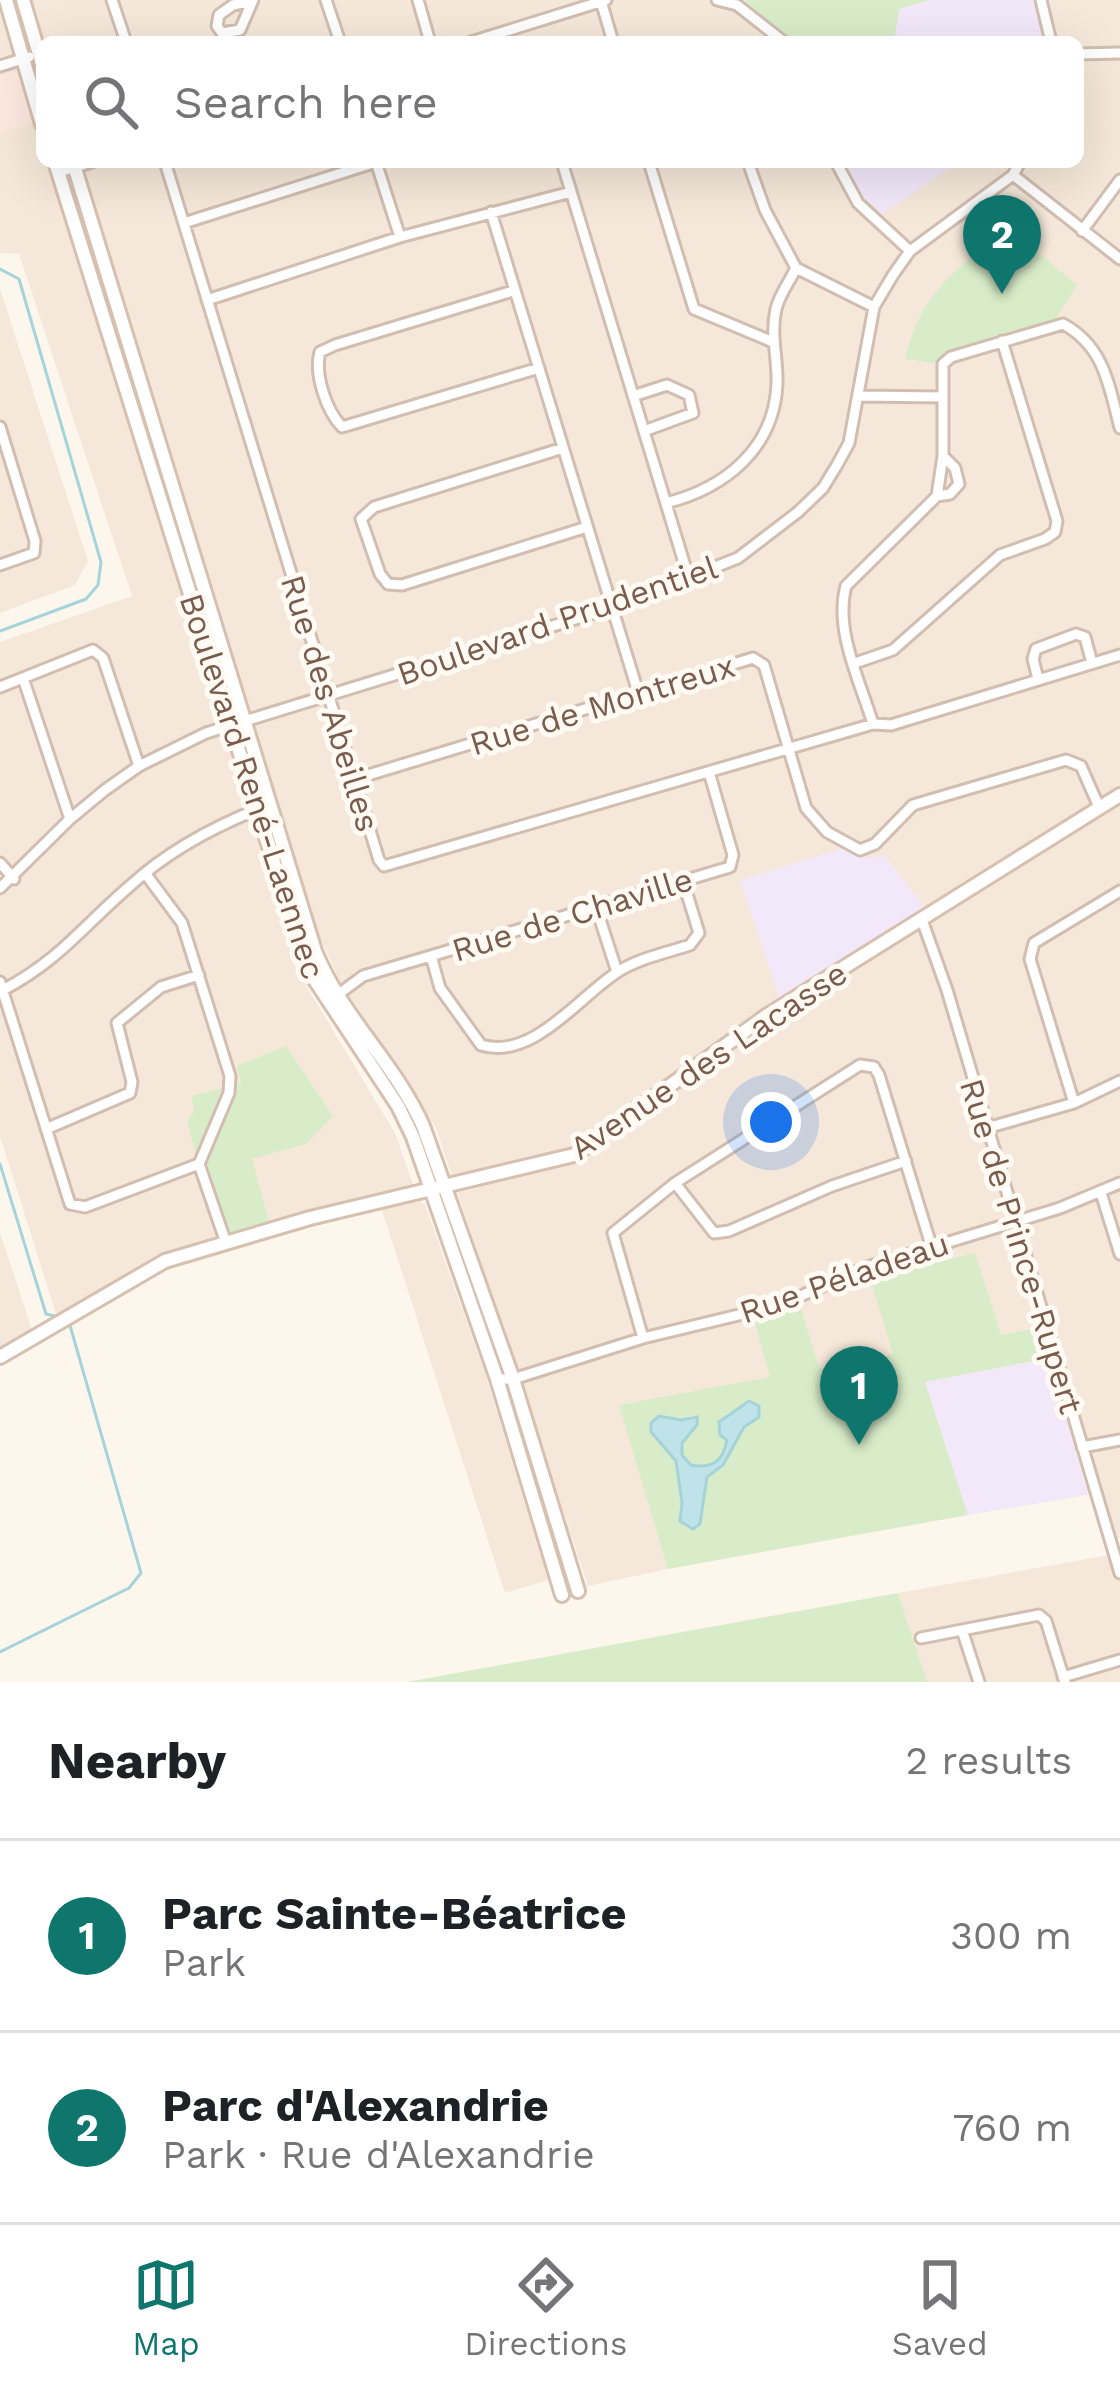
<!DOCTYPE html>
<meta charset="utf-8">
<style>
:root{--surface:#fff;--page:#f6f6f6;--text:#202124;--muted:#757577;--line:#e0e0e0;--accent:#0f766e}
body{margin:0;font-family:"Work Sans",sans-serif;background:var(--page);color:var(--text)}
.you{position:absolute;left:771px;top:1122px;width:42px;height:42px;margin:-30px;border:9px solid #fff;border-radius:50%;background:#1a73e8;box-shadow:0 0 0 18px #1a73e833}
.badge{display:grid;place-items:center;width:78px;height:78px;border-radius:50%;background:var(--accent);color:#fff;font-size:39px;font-weight:700}
.pin{position:absolute;translate:-50% -99px;filter:drop-shadow(0 3px 6px #0008)}
.pin::after{content:'';position:absolute;top:63px;width:42px;height:36px;background:inherit;clip-path:polygon(0 0,100% 0,50% 100%)}
.list{margin:0;padding:0;list-style:none}
h2{display:flex;justify-content:space-between;align-items:center;height:156px;margin:0;padding:0 48px;font-size:51px}
h2 small{font-size:39px;font-weight:400;color:var(--muted)}
.list li{display:grid;grid-template-columns:78px 1fr auto;gap:36px;align-items:center;box-sizing:border-box;height:192px;padding:0 48px;border-top:3px solid var(--line)}
.list b{display:block;font-size:45px;white-space:nowrap}
.list p{margin:0;font-size:39px;white-space:nowrap;color:var(--muted)}
.list em{font-size:39px;font-style:normal;color:var(--muted)}
.icon{flex:none;width:66px;height:66px;fill:none;stroke:currentColor;stroke-width:2;stroke-linecap:round;stroke-linejoin:round}
.map{position:relative;flex:none;width:1120px;height:1682px;overflow:hidden}
.search{position:absolute;background:var(--surface);box-shadow:0 12px 48px #0002;left:36px;right:36px;top:36px;height:132px;display:flex;align-items:center;gap:30px;box-sizing:border-box;padding:0 42px;border-radius:18px;color:var(--muted);font-size:45px}
.sheet{height:540px;background:var(--surface)}
nav{display:flex;justify-content:space-around;align-items:center;box-sizing:border-box;height:168px;border-top:3px solid var(--line);background:var(--surface);font-size:33px;color:var(--muted)}
nav a{display:grid;justify-items:center;gap:6px}
nav .on{color:var(--accent)}
.map>svg:first-child{display:block}
.residential{fill:#f5e8da}
.commercial{fill:#fde8e0}
.education{fill:#f3e8fa}
.green{fill:#d8ecc9;fill-rule:evenodd}
.water{fill:#bfe3e8;stroke:#a5d3da;stroke-width:3}
.lines{fill:none;stroke-linecap:round;stroke-linejoin:round}
.stream{stroke:#a5d3da;stroke-width:3}
.street-casing{stroke:#d1beb0;stroke-width:15}
.secondary-casing{stroke:#d6c0b0;stroke-width:18}
.street{stroke:#fff;stroke-width:9}
.secondary{stroke:#fff;stroke-width:12}
.labels{text-anchor:middle;stroke-width:10;stroke-linejoin:round;paint-order:stroke}
.street-label{font-size:33px;fill:#7a5c4d;stroke:#fffaf3}
</style>
<div class="map">
<svg width="1120" height="1682" viewBox="0 0 1120 1682">
<rect width="100%" height="100%" fill="#fdf6ec"/>
<!-- residential -->
<path class="residential" d="M0 0H6L42 121V162H55L296 969 395 1133 413 1184 270 1225 251 1159 306 1144 241 1083 194 1111 187 1121 218 1240 162 1257 56 1314 0 1136V642L132 596 19 254 0 253Z
M31 0H1120V1538L1110 1540 1044 1325 1001 1335 974 1253 894 1354 818 1368 800 1309 771 1377 620 1405 668 1569 588 1586 436 1128 347 997 318 933 80 162H1078V42H44Z
M0 289 88 561 75 585 0 613Z
M417 1199 425 1205 485 1373 548 1580 505 1593 381 1207Z
M0 1233 33 1333 0 1353Z
M1120 1553V1682H927L898 1593Z"/>
<!-- commercial -->
<path class="commercial" d="M25 69 41 121 0 132V76Z"/>
<!-- education -->
<path class="education" d="M930 0H1036L1047 39 894 42 899 9Z
M841 162H958L882 214 862 197Z
M842 849 866 859 884 855 926 909 780 1000 740 880Z
M1049 1358 1088 1495 968 1515 925 1382Z"/>
<!-- green -->
<path class="green" d="M745 0H930L899 9 894 42H790Z
M1009 228 1077 285 1053 323 941 364 905 359C921 291 957 268 1009 228Z
M286 1046 333 1116 306 1144 252 1159 270 1225 230 1234 207 1164 197 1159 187 1121 194 1111 192 1096 241 1083 237 1066Z
M975 1253 1001 1335 1038 1327 1049 1358 925 1382 968 1515 668 1569 619 1405 770 1377 754 1320 801 1309 819 1368 893 1354 870 1278ZM749 1401 756 1420 744 1427 723 1465 707 1477 702 1519 697 1528 680 1517 682 1503 676 1461 651 1432 659 1416 681 1420 693 1416 694 1429 682 1443 684 1461 691 1465H713C730 1451 727 1435 724 1416Z
M898 1593 927 1682H407Z"/>
<!-- water -->
<path class="water" d="M749 1401 759 1406V1417L744 1427 723 1465 707 1477 700 1524 693 1529 680 1521 682 1503 676 1461 651 1432V1423L659 1416 681 1420 697 1417V1425L682 1443V1455L691 1465C713 1469 723 1461 727 1440L720 1435 719 1422Z"/>
<g class="lines">
<!-- stream -->
<path class="stream" d="M0 269 19 279 101 562 98 585 86 599 0 631
M0 1164 46 1314 55 1316
M0 1652 129 1588 141 1573 69 1322"/>
<!-- street casing -->
<g class="street-casing">
<path id="street" d="M112 0 126 42
M326 0 340 42
M418 0 430 42
M717 0 737 5 784 42
M1041 0 1051 42
M251 1 233 5 219 15 217 26 222 33 240 30 253 0
M601 1 613 42
M471 42 606 0
M1078 54 1120 53
M0 66 29 57
M165 162 379 860 384 866 873 724 891 725 1120 655
M376 162 400 237
M562 162 689 579
M649 162 694 309 773 342
M748 162 765 210 796 268 874 307
M836 162 858 203 910 251
M59 172 92 162
M1013 175 1120 259
M491 212 638 692
M184 223 376 162
M1082 231 1120 180
M513 291 335 345 320 352C314 374 326 410 342 427L539 368
M207 300 400 237 571 192
M633 396 667 385 689 395 693 413 644 431
M859 396 943 397
M0 427 35 541 34 553 0 565
M563 448 374 507 361 519 380 574 388 584 402 585 587 527
M937 496 950 494 959 484 955 468 943 456
M666 503C725 488 774 449 777 384 778 359 770 334 776 309 779 295 790 281 796 268
M855 663 893 650 1000 555 1045 539 1055 532 1057 521 1002 341
M23 678 70 819
M1038 679 1033 659 1036 649 1076 634 1085 637 1092 663
M0 687 93 650 103 658 139 766
M873 724C860 681 834 630 846 586L937 496 943 456V364L951 357 1063 324C1104 346 1109 385 1120 428
M355 779 753 658 764 665 806 808 827 832 860 850 875 844 913 805 1066 760 1081 766 1099 807
M0 863 14 879
M0 888 70 819 105 790 139 766 206 733 611 608 738 558 798 512 823 488 837 465 849 443 874 307 893 275 910 251 1013 175 1020 162
M596 907 617 972
M922 920 947 990 1120 1573
M431 956 440 988 481 1045C533 1061 579 996 619 971 640 958 666 953 690 945L699 933 683 881
M0 982 70 1204 85 1207 199 1164 229 1093 230 1076 182 923 145 873
M3 990C60 960 84 925 131 885 168 851 211 828 258 809
M336 996 363 976 730 867 733 855 709 772
M1074 1103 1030 959 1034 943 1120 891
M987 1128 1074 1103 1120 1081
M46 1129 130 1093 132 1082 117 1023 161 987 199 975
M199 1164 226 1243
M675 1183 714 1233 729 1231 832 1186 906 1161
M1101 1193 1120 1254
M643 1338 613 1233 675 1183 860 1065 874 1067 879 1075 931 1245
M497 1379H513L643 1338 780 1305 864 1268 1060 1208 1120 1183
M1082 1447 1120 1440
M962 1630 979 1682
M921 1638 1039 1615 1046 1621 1065 1682
M1063 1677 1120 1660"/>
</g>
<!-- secondary casing -->
<g class="secondary-casing">
<path id="secondary" d="M6 0 42 124
M23 0 42 64
M55 162 307 968 398 1106 413 1137 497 1379 562 1595
M73 162 315 951C341 1016 395 1063 423 1126L513 1379 578 1591
M0 1357 165 1261 310 1218 574 1155 766 1016 1120 795"/>
</g>
<!-- street -->
<use href="#street" class="street"/>
<!-- secondary -->
<use href="#secondary" class="secondary"/>
</g>
<g class="labels">
<!-- street labels -->
<g class="street-label">
<text transform="translate(557 620) rotate(-19)" y="12">Boulevard Prudentiel</text>
<text transform="translate(331 703) rotate(73)" y="12">Rue des Abeilles</text>
<text transform="translate(602 704) rotate(-17)" y="12">Rue de Montreux</text>
<text transform="translate(253 786) rotate(72)" y="12">Boulevard René-Laennec</text>
<text transform="translate(572 914) rotate(-17)" y="12">Rue de Chaville</text>
<text transform="translate(708 1060) rotate(-34)" y="12">Avenue des Lacasse</text>
<text transform="translate(1022 1246) rotate(73)" y="12">Rue de Prince-Rupert</text>
<text transform="translate(844 1277) rotate(-19)" y="12">Rue Péladeau</text>
</g>
</g>
</svg>
<div class="you"></div>
<div class="pin badge" style="left:859px;top:1445px">1</div>
<div class="pin badge" style="left:1002px;top:294px">2</div>
<div class="search"><svg class="icon" aria-label="search" viewBox="0 0 24 24"><circle cx="10" cy="10" r="6"/><path d="M15 15l6 6"/></svg>Search here</div>
</div>
<section class="sheet">
<h2>Nearby<small>2 results</small></h2>
<ul class="list">
<li><span class="badge">1</span><div><b>Parc Sainte-Béatrice</b><p>Park</p></div><em>300 m</em></li>
<li><span class="badge">2</span><div><b>Parc d'Alexandrie</b><p>Park · Rue d'Alexandrie</p></div><em>760 m</em></li>
</ul>
</section>
<nav>
<a class="on"><svg class="icon" aria-label="map" viewBox="0 0 24 24"><path d="M3 6l6-2 6 2 6-2v14l-6 2-6-2-6 2zM9 4v14M15 6v14"/></svg>Map</a>
<a><svg class="icon" aria-label="directions" viewBox="0 0 24 24"><path d="M12 3l9 9-9 9-9-9zM9 14v-3h6M13 9l2 2-2 2"/></svg>Directions</a>
<a><svg class="icon" aria-label="saved" viewBox="0 0 24 24"><path d="M7 4h10v16l-5-4-5 4z"/></svg>Saved</a>
</nav>
